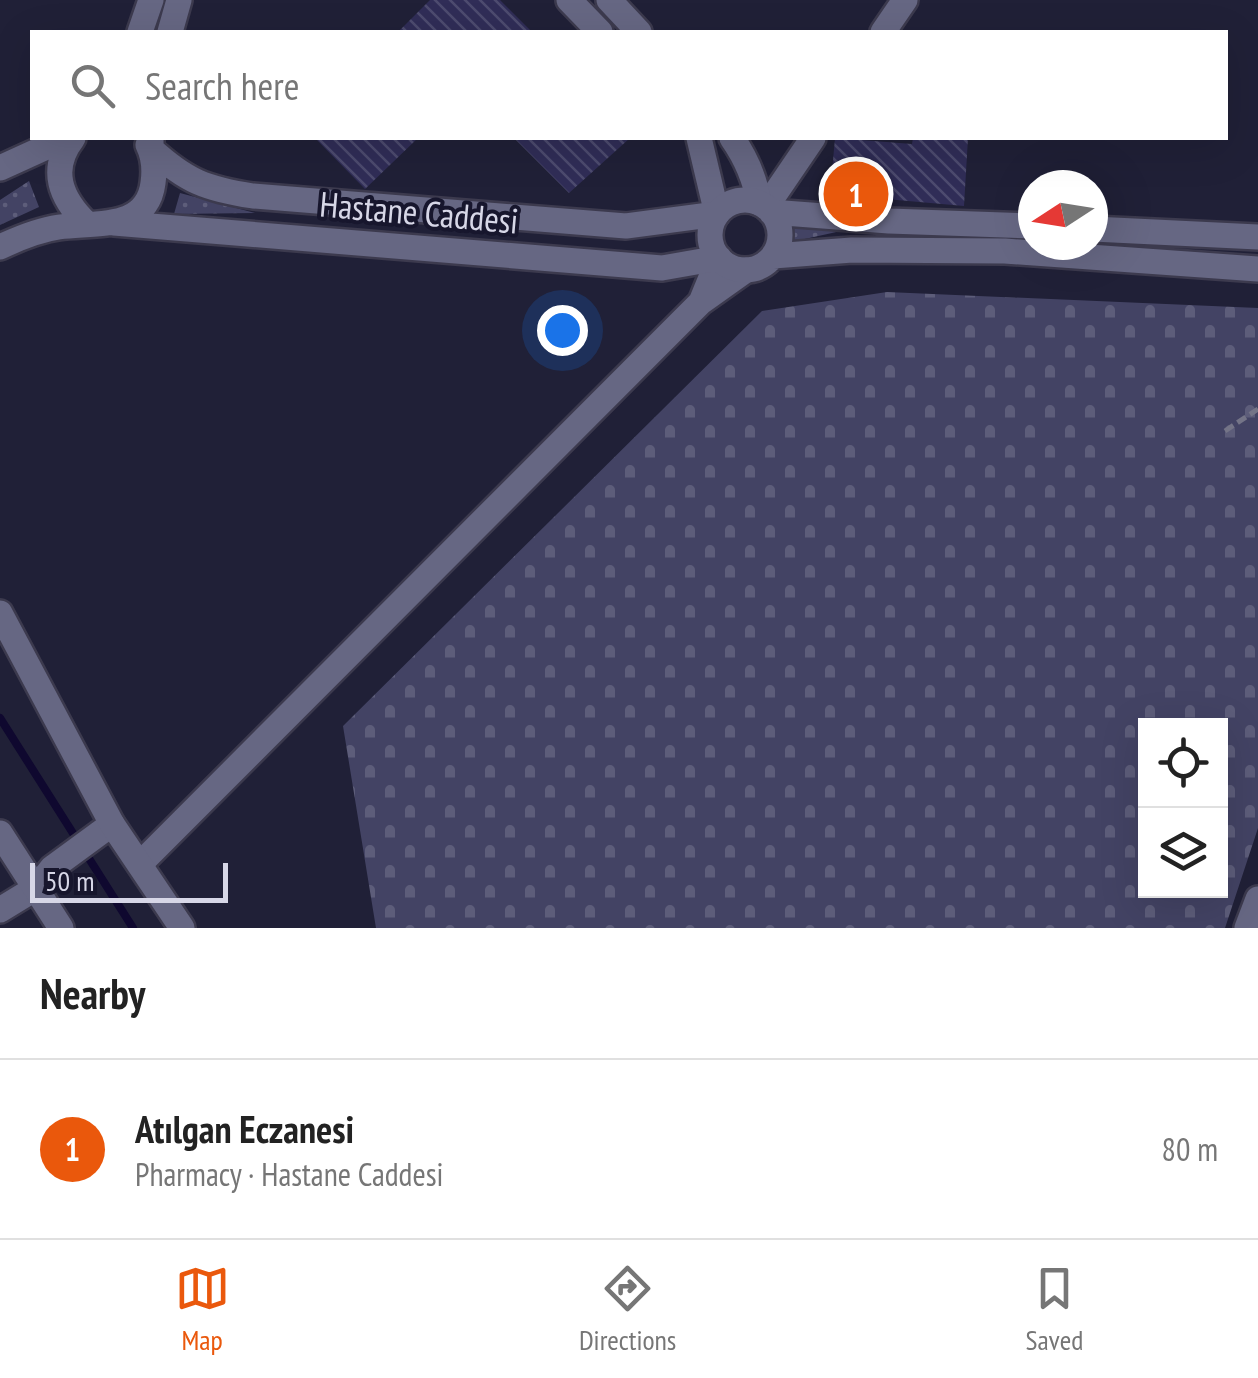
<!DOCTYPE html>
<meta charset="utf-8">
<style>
:root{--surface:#fff;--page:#f6f6f6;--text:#222;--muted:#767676;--line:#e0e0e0;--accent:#ea580c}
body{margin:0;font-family:"PT Sans Narrow",sans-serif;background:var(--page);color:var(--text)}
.controls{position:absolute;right:30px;bottom:30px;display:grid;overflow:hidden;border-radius:0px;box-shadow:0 10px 40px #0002}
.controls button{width:90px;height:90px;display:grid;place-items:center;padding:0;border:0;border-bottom:2px solid var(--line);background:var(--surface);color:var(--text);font:50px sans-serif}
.compass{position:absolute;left:1018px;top:170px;width:90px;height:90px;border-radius:50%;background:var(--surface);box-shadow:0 10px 40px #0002;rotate:258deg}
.scale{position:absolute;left:30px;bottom:25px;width:198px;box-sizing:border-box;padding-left:10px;border:5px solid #d7d7e7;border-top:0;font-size:28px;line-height:35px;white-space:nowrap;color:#d7d7e7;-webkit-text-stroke:8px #17162d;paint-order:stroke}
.you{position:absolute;left:562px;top:330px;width:35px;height:35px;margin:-25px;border:8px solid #fff;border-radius:50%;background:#1a73e8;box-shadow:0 0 0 15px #1a73e833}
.badge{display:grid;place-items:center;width:65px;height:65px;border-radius:50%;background:var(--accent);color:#fff;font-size:32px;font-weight:700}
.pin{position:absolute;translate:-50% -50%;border:5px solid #fff;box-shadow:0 2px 10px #0006}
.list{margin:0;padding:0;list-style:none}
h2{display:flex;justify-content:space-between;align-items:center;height:130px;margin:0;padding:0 40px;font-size:42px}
h2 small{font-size:32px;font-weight:400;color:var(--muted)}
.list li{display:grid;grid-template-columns:65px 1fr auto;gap:30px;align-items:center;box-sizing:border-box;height:180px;padding:0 40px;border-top:2px solid var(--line)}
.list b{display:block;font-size:38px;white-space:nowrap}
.list p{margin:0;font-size:32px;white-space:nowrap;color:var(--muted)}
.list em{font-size:32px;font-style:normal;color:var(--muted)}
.icon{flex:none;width:55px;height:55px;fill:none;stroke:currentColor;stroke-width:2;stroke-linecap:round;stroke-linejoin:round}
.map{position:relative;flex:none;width:1258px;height:928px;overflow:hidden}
.search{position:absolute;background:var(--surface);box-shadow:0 10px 40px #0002;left:30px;right:30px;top:30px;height:110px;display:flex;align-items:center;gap:25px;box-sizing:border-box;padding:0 35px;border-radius:0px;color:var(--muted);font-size:38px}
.sheet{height:310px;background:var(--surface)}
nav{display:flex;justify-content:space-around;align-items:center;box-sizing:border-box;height:140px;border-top:2px solid var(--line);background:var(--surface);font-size:28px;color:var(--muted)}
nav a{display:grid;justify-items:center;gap:5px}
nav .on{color:var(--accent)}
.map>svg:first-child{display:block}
.grass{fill:url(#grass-dots)}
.cemetery{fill:url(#cemetery-stones);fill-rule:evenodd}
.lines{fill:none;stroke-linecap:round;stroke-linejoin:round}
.stream{stroke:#0f082f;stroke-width:8}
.building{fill:url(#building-back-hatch)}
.minor-casing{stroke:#3c3a4e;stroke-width:30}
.tertiary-casing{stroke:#3c3a4e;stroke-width:30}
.secondary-casing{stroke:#3c3a4e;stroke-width:30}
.path{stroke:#747487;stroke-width:5;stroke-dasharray:10 5;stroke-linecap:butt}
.minor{stroke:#666783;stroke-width:25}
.tertiary{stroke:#666783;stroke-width:25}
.secondary{stroke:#666783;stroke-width:25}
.labels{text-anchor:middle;stroke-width:8;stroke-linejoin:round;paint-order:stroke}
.street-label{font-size:35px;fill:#d7d7e7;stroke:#17162d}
</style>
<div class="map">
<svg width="1258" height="928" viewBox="0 0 1258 928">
<defs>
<pattern id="grass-dots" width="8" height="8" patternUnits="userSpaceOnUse" patternTransform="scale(2.5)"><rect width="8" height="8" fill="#434364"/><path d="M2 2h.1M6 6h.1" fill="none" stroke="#5d5d7a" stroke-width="1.8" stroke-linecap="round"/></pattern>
<pattern id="cemetery-stones" width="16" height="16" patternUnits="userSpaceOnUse" patternTransform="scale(2.5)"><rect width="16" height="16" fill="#434364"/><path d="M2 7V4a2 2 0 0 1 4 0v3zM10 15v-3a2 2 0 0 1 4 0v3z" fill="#5d5d7a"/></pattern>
<pattern id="building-back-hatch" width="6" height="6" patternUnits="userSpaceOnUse" patternTransform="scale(2.5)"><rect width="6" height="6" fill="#302d57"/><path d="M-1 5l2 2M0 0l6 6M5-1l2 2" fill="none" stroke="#4d4b6f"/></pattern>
</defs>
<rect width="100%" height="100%" fill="#202037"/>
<!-- grass -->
<path class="grass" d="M29 181 39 207 0 225V200Z
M180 193 255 213 174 214Z
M792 222 841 231 791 242Z"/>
<!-- cemetery -->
<path class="cemetery" d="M887 292 1258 308V828L1225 928H376L343 726 762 311ZM1146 726H1220V891H1146Z"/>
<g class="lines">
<!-- stream -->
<path class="stream" d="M0 718 133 928"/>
</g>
<!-- building -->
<path class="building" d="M430 0H500L532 32H398Z
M315 138H418L365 189Z
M514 138H630L569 193Z
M835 138 912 144 913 138H968L964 206 830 194Z"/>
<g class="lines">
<!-- minor casing -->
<g class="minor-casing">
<path id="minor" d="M883 32 905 0
M766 207 813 138
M719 258 701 302 746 270
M141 863 701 302
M0 910 36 888 52 868 112 824"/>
</g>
<!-- tertiary casing -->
<g class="tertiary-casing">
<path id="tertiary" d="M569 0 600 32
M609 0 639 32
M699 138 717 214
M732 138C746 158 755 178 759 203
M0 613 112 824 182 928
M0 833 61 928
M1247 928 1258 899"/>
</g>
<!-- secondary casing -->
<g class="secondary-casing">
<path id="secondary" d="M140 32 151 0
M170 32 179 0
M73 138C49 169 60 198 87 224
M151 138V149C186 181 206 189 253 196L626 226 717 214
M0 168 66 138
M710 235a35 35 0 1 1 70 0a35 35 0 1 1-70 0Z
M771 212 889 221 1033 226
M114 223 662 268 719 258
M1093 229 1258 237
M0 247C19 238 38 230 59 227 95 222 147 231 153 183 155 169 154 157 148 145
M773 256 852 250 1005 251 1258 269"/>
</g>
<!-- path -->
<path class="path" d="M1225 431 1258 409"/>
<!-- minor -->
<use href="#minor" class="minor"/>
<!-- tertiary -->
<use href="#tertiary" class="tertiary"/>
<!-- secondary -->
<use href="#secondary" class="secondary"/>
</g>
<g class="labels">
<!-- street labels -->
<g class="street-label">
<text transform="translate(419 213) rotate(5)" y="12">Hastane Caddesi</text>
</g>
</g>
</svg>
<div class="controls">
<button><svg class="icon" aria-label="locate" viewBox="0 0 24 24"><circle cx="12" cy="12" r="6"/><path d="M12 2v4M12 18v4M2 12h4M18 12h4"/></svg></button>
<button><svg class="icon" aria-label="layers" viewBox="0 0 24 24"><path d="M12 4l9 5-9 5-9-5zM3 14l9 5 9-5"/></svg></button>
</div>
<svg class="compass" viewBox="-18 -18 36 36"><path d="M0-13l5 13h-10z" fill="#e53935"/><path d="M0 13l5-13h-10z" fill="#767676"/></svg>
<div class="scale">50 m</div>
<div class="you"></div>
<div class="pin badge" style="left:856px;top:194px">1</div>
<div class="search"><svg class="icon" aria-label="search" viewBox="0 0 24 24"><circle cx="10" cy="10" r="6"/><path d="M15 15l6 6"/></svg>Search here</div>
</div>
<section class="sheet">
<h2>Nearby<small></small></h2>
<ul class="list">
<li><span class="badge">1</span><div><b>Atılgan Eczanesi</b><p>Pharmacy · Hastane Caddesi</p></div><em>80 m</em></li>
</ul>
</section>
<nav>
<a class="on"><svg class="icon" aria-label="map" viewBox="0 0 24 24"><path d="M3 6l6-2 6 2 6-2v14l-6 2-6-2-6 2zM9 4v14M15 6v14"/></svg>Map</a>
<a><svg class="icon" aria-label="directions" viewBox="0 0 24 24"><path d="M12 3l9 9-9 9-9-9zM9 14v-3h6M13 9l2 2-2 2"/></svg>Directions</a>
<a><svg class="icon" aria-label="saved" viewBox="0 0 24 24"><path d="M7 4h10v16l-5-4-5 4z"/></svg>Saved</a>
</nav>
